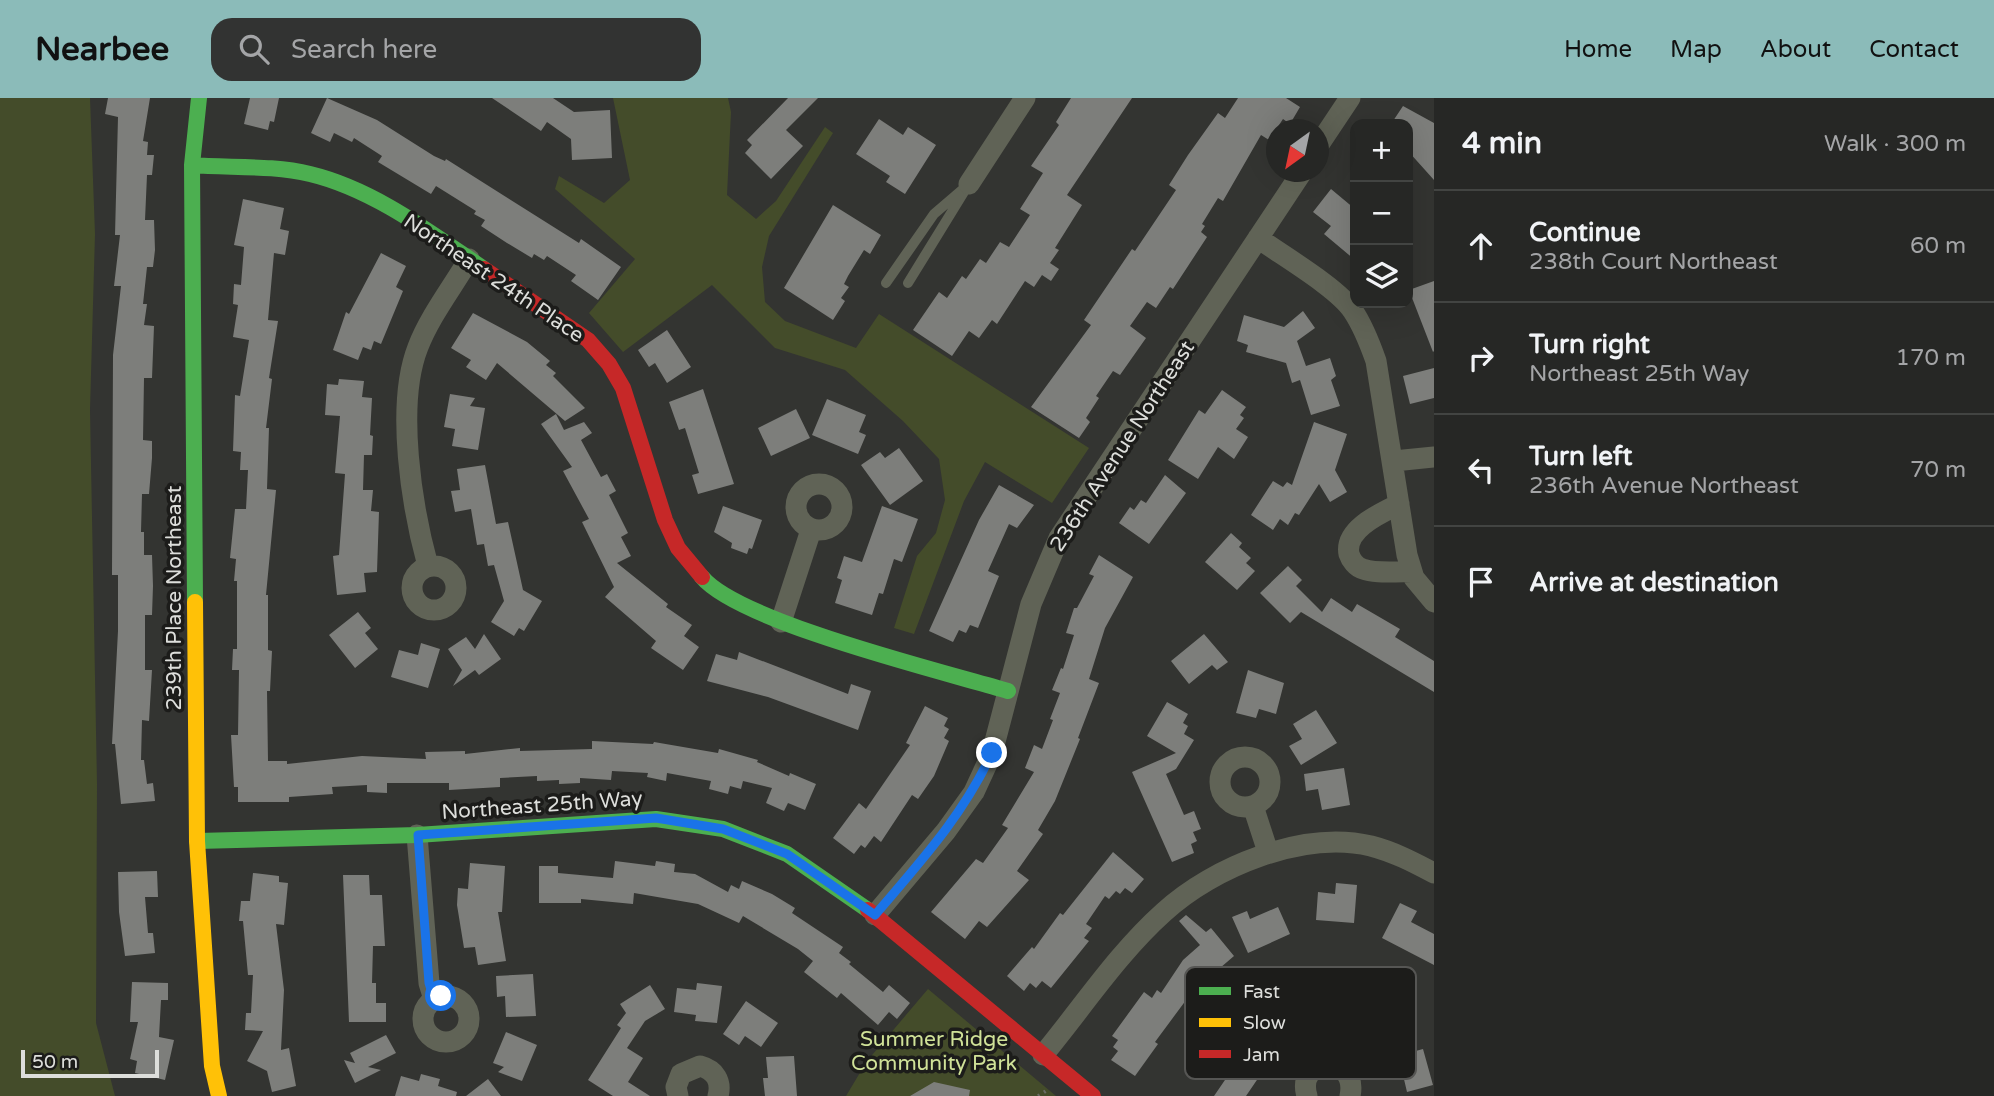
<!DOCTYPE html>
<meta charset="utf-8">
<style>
:root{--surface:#262725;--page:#323332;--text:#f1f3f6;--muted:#a4a5a7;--line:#424442;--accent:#8bbbb9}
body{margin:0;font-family:"Varela Round",sans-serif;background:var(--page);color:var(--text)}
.controls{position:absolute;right:21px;top:21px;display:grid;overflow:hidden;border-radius:14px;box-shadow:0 7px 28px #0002}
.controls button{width:63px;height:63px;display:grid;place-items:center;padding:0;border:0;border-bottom:2px solid var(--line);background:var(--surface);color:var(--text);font:35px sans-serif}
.compass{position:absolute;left:1266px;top:21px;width:63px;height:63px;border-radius:50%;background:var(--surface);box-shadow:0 7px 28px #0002;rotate:213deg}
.scale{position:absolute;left:21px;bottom:18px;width:138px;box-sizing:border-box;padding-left:7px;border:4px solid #dddedb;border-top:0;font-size:19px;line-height:24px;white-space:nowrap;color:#dddedb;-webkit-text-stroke:5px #1c1c1a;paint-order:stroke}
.stop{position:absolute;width:21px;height:21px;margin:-16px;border:5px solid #1a73e8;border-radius:50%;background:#fff}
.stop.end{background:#1a73e8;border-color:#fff;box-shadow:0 2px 7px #0008}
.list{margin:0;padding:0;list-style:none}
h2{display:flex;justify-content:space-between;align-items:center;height:91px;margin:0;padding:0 28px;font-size:30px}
h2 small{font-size:23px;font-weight:400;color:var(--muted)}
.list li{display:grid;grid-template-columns:46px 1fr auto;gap:21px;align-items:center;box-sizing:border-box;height:112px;padding:0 28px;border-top:2px solid var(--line)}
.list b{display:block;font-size:26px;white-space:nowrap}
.list p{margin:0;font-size:23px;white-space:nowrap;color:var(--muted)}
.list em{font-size:23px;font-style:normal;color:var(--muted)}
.icon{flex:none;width:38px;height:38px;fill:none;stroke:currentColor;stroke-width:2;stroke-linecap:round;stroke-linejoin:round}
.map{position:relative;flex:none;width:1434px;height:998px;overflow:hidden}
header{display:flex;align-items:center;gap:42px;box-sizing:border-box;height:98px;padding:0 35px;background:var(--accent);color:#111}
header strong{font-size:33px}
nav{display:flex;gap:38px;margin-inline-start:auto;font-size:24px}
.search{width:490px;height:63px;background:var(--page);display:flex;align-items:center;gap:18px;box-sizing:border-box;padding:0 24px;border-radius:21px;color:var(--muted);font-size:26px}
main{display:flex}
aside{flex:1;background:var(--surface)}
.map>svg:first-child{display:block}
.green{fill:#444c2a}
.building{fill:#7d7e7b}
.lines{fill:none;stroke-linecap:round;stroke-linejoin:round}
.path{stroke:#6a6c65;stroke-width:3.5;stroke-dasharray:2 5;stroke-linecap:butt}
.lane{stroke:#606356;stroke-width:10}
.street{stroke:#606356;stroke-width:21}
.fast{stroke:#4caf50;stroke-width:16}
.slow{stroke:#ffc107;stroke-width:16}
.jam{stroke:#c62828;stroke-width:16}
.route{stroke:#1a73e8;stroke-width:9}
.labels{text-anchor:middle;stroke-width:7;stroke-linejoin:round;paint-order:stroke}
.street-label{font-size:21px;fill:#dddedb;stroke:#1c1c1a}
.park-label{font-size:21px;fill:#d0e298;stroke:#1c1c1a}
.key{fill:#1c1c1a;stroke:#565654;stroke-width:2}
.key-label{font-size:19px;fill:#dddedb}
</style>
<header>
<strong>Nearbee</strong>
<div class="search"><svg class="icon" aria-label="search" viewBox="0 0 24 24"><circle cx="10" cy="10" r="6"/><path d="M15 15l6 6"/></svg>Search here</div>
<nav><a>Home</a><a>Map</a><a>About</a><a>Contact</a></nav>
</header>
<main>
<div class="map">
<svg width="1434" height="998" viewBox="0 0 1434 998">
<rect width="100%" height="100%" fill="#333431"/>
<!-- green -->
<path class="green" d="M0 0H90L95 136 90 312 97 686 96 925 115 998H0Z
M613 0H728L731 14 727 97 756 121 776 103 825 29 833 35 769 138 762 169 765 204 785 223 856 250 879 216 1089 350 1052 405 985 364 964 403 914 536 894 530 917 458 936 435 945 402 939 361 903 323 845 272 775 250 712 187 623 254 589 215 635 161 555 91 559 78 604 105 630 82Z
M928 891 1056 998H846L867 963Z"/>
<!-- building -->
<path class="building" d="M108 0H150L143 43 148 44 147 57H154L152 77H147L145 122H154L155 152 153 169H147L143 206H147L144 227 154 228 152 280H144L143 342 152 343V360L149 396H142L141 434H144V457H152L153 488 152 517H145V572H152L149 623 142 622 141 662H144L147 686 153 685 155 703 121 706 115 646H112L118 533V477H112L113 257 121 188H114L120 137H115L118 19 105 16Z
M250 0H279L274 24 270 23 268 32 244 26Z
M327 0 377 22 434 58 445 63 446 61 579 145 581 141 621 169 598 202 571 183 576 177 547 158 544 162 534 156 532 160 507 145 481 128 485 122 474 116 476 113 436 88 431 96 378 64 382 58 354 40 352 44 334 35 330 44 311 35Z
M492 0H553L574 14 610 12 612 60 572 62 571 41 547 24 541 33Z
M788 0H818L786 32 803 48 771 81 745 55 752 47 747 42Z
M1071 0H1132L1067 97 1082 107 1055 150 1059 152 1050 165 1059 171 1051 183 1042 177 1034 189 1025 183 997 226 992 222 979 240 969 233 952 258 913 232 939 194 947 200 962 178 966 181 980 161 986 165 1000 144 1009 149 1030 117 1020 111 1043 75 1031 68 1059 27 1056 24Z
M1238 0H1286L1300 9 1290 26 1283 21 1269 42 1261 37 1223 103 1218 100 1202 126 1205 128 1201 134 1207 139 1173 191 1170 189 1156 210 1147 204 1130 228 1146 240 1120 277 1113 273 1096 298 1099 300 1086 320 1090 324 1079 340 1031 309 1091 227 1084 222 1132 151 1135 153 1176 92 1169 87 1188 57 1218 15 1225 20Z
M1403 8 1434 25V82L1408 53V26H1391Z
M879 21 903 37 908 29 936 47 905 96 886 84 890 78 856 56Z
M1331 91 1355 111V162L1324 136 1331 128 1313 114Z
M243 101 284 110 280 131 289 133 285 157 274 155 268 222 278 223 269 280 272 281 266 330H269L267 391 276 392 266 497H268V552L272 553 270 593H267L268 663H287V666L362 658 426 661 425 654 465 653V656L520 650V653L592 651V643L653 646 654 644 718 655 719 651 758 662 757 664 789 678 790 675 816 686 805 712 788 705 784 713 766 705 772 690 743 683 741 691 730 688 728 696 709 691 711 683 667 675 666 683 647 679 648 675 612 673 611 682 580 680V685L559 686V682L537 683V678L500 680V689L449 692V685H387V695L367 694V687L332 689 333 696 289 699V704H238V689H234L231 637H238L239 572H232L233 551H237V483H234L236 461 230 460 235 411H246L248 372H240L241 354 233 353 235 297 240 298 249 242 233 239 238 207 233 206 234 186 241 187 244 149 234 147Z
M833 107 881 137 870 156 864 152 848 178 844 186 849 189 841 200 845 203 833 222 784 190Z
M381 155 406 168 396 189 403 193 381 246 374 243 371 252 363 249 358 262 333 252 346 214 349 216Z
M1434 183V253L1433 254 1409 192Z
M1303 213 1315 230 1297 243 1306 268 1330 260 1336 278 1331 282 1340 308 1311 317 1300 282 1292 285 1286 265 1246 254 1248 247 1237 243 1244 217 1284 229Z
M473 215 527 244 550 263 546 267 556 275 553 278 585 310 565 323 497 265 486 282 466 269 471 262 451 250Z
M667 232 691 269 667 285 655 265 649 269 638 252Z
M1434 270V300L1410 306 1403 278Z
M339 281 364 283 362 299 372 300 370 337 373 338 372 357H364L363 392H373L371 413 379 414 377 474 364 475 366 494 337 497 333 458 339 457 345 376 335 375 340 318 325 317 327 286 338 287Z
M703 291 734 386 698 396 692 377 699 375 685 330 679 332 669 304Z
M1222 292 1246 309 1240 317 1244 320 1236 331 1248 339 1234 361 1218 349 1198 381 1168 362 1199 312 1205 316Z
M450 296 475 300 470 308 485 310 478 352 452 348 455 331 444 329Z
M827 301 866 317 859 334 866 337 858 356 812 337Z
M796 311 810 340 771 358 758 330Z
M556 316 564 332 584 324 592 335 581 342 601 379 607 376 616 393 609 397 628 435 621 439 631 458 617 465 668 506 666 509 692 527 684 538 699 549 683 572 651 550 656 543 605 499 614 489 582 424 589 421 563 373 572 369 541 326Z
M1314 324 1347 336 1335 372 1347 394 1330 404 1319 386 1299 417 1295 415 1288 427 1280 421 1273 432 1251 417 1273 383 1283 389 1287 384 1292 387Z
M899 350 923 383 890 407 861 367 880 354 885 360Z
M485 367 496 426 508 424 523 492 542 503 524 533 519 530 514 538 491 524 504 503 494 467 488 468 484 446 477 447 471 411 455 414 451 393 460 392 457 371Z
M1165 377 1186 395 1149 446 1119 425 1130 409 1134 412 1141 402 1146 405Z
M999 387 1034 407 1017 430 1009 426 988 473 999 478 978 530 970 527 966 535 959 532 953 544 929 533 979 422Z
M723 408 762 422 752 451 749 450 747 456 731 450 732 445 714 434Z
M882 408 918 421 902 464 894 461 883 496 879 495 872 517 835 505 842 482 837 480 844 458 862 464Z
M1231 435 1242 445 1239 449 1251 460 1246 465 1255 473 1237 492 1205 464Z
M1099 457 1133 479 1105 530 1089 581 1099 585 1078 640 1080 641 1055 703 1038 732 1043 736 1017 773 1029 782 987 829 979 823 965 841 931 814 976 761 983 765 1008 730 1002 727 1034 674 1025 670 1034 647 1042 651 1053 622 1050 621 1060 595 1052 592 1061 570 1063 571 1074 537 1066 535 1074 510H1077L1094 478 1089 476Z
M1288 468 1302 482 1296 488 1322 514 1331 500 1352 514 1357 506 1400 531 1395 539 1434 563V594L1301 514 1290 525 1260 495Z
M358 514 371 530 365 535 378 551 355 570 329 537Z
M484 536 501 561 479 577 475 572 453 588 462 572 448 551 466 539 475 551Z
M1204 536 1228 564 1217 572 1212 567 1189 586 1171 563Z
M421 545 440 551 428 590 391 579 399 552 418 557Z
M739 554 848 596 851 586 871 593 858 632 768 599 707 583 716 556 737 562Z
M1248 572 1284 585 1276 616 1259 611 1256 620 1236 615Z
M1167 604 1188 616 1183 625 1188 628 1184 636 1194 642 1176 671 1166 676 1184 717 1194 713 1201 731 1193 734 1197 743 1191 746 1194 755 1172 764 1132 674 1176 655 1147 638Z
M925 608 948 620 944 628 949 631 944 640 949 643 934 678 918 701 912 697 881 744 874 738 865 750 861 747 854 756 833 740 859 705 866 711 910 647 906 645Z
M1316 612 1337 645 1301 667 1289 648 1302 641 1293 626Z
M1344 670 1350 707 1322 712 1318 691 1306 693 1304 676Z
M1113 754 1144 781 1132 795 1125 790 1120 796 1116 793 1109 801 1105 798 1086 826 1092 830 1084 840 1089 843 1051 890 1042 883 1036 890 1030 885 1024 893 1007 878 1032 849 1034 851 1060 815 1063 817Z
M615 763 655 768 656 763 675 766 674 774 695 776 728 794 731 787 739 791 742 783 772 796 795 810 792 815 843 849 839 855 851 864 849 866 883 894 889 887 910 905 897 921 889 914 878 927 841 895 837 900 804 874 813 863 798 851 743 818 739 825 698 806 634 795 633 806 581 801V805H539V768H558V775L613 780Z
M470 765 505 768 502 814H498L506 863 478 867 475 849 464 850 457 807 458 790 468 791Z
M157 773 158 799H145L148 835H153L155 855 125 858 119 814 118 774Z
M253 775 279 778V784L288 785 284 827 276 826 284 892 281 952 289 950 296 988 272 994 267 973 247 963 263 933 245 932 246 915H251L253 877H248L243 823H239L241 803H250Z
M343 777H369L370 797H382L385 848H373L372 885H376V905H386V924H349Z
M1336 785 1357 787 1354 825 1316 822 1318 794 1335 796Z
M1400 805 1417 813 1411 824 1434 836V867L1382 840Z
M1278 809 1290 836 1248 855 1232 819 1247 813 1250 821Z
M1186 817 1206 834 1211 830 1234 858 1192 894 1155 944 1158 946 1135 978 1111 962 1118 953 1113 949 1118 942 1112 938 1144 894 1152 900 1157 892 1161 895 1183 862 1200 847 1179 823Z
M533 876 536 918 506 919 505 898 497 899 496 878Z
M132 884 168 885V902H161L159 939 174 942 165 982 135 975 137 963 130 961 138 924H130Z
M697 885 722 888 717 925 695 923 696 917 674 914 677 890 696 892Z
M650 887 665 911 645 923 627 950 643 960 628 984 650 998H613L588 982 621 930 617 927 626 915 620 906Z
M1371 898 1404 911 1397 930 1412 954 1423 951 1433 987 1407 994 1403 977 1389 981 1383 962 1389 960 1376 936 1353 927 1361 902 1369 905Z
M746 903 778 925 761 949 745 938 739 947 723 936Z
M1272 910 1299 942 1284 955 1278 949 1252 970 1261 976 1246 998H1214L1251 944 1243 934Z
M506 934 537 947 522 983 498 974 504 969 493 965Z
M386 937 396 955 368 969 381 972 355 985 344 962 355 965 350 955Z
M794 958 797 998H765L763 980H768L766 959Z
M421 976 440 981 438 988 457 994 456 998H395L401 978 419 983Z
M488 981 501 998H466Z
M934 984 970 992 969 998H910Z"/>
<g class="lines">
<!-- path -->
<path class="path" d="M1038 998 1049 991"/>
<!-- lane -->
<path class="lane" d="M886 185 934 116 969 86
M908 185 964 94"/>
<!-- street -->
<path class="street" d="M1318 48 1350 0
M969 86 1025 0
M1258 140C1283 158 1338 190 1353 213 1363 228 1370 246 1376 263L1407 457 1414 480 1434 504
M1394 363 1434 359
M796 409a23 23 0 1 1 46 0a23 23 0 1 1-46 0Z
M1399 406C1381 415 1344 431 1349 456 1351 462 1356 469 1363 471 1376 476 1397 473 1412 474
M412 490a22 22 0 1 1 44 0a22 22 0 1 1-44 0Z
M428 468C412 410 395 307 418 249 430 218 452 190 469 161
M781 524 811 432
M1220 684a25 25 0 1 1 50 0a25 25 0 1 1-50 0Z
M1253 708 1268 754
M417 737 429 885 434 901
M875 817 946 733 974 694 992 655 1031 506 1059 440 1302 74
M423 921a23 23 0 1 1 46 0a23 23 0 1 1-46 0Z
M1043 957C1082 910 1118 855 1164 814 1213 769 1303 732 1371 748 1394 754 1413 764 1434 775
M678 998 676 989 681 976 700 968C715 972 722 983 718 998
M1307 998C1295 958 1359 955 1350 998"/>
<!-- fast -->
<path class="fast" d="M192 67C230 70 273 67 310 76 373 91 431 135 484 171
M702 479C739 524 944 574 1008 593
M195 504 192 67 199 0
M197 743 417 737 656 721 723 731 787 756 868 812"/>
<!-- slow -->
<path class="slow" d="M195 504 197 743 212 968 219 998"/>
<!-- jam -->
<path class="jam" d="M484 171 588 242 609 266 623 290 665 422 678 450 702 479
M868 812 1093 998"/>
</g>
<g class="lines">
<!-- route -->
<path class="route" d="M441 898 434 901 429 885 418 737 656 720 723 731 787 756 875 817C920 764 962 719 992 655"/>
</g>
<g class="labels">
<!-- street labels -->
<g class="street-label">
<text transform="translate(494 180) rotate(34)" y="7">Northeast 24th Place</text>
<text transform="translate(1122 348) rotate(-57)" y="7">236th Avenue Northeast</text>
<text transform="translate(174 500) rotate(-90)" y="7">239th Place Northeast</text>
<text transform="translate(542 707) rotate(-4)" y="7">Northeast 25th Way</text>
</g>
<!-- park labels -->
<g class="park-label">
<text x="934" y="948">Summer Ridge<tspan x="934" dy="24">Community Park</tspan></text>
</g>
</g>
<!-- legend -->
<rect x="1185" y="869" width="231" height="112" rx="10" class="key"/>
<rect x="1199" y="889" width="32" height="8" fill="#4caf50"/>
<rect x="1199" y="920" width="32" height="9" fill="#ffc107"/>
<rect x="1199" y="952" width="32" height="8" fill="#c62828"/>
<g class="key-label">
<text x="1243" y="900">Fast</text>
<text x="1243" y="931">Slow</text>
<text x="1243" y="963">Jam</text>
</g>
</svg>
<div class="controls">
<button>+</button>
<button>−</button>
<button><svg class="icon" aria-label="layers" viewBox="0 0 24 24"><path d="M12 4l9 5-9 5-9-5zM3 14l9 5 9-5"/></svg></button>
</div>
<svg class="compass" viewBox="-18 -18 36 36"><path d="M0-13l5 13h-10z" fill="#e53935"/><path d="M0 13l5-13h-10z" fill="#a4a5a7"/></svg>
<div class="scale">50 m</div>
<div class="stop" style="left:441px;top:898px"></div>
<div class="stop end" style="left:992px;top:655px"></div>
</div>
<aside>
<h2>4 min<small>Walk · 300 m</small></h2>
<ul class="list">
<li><svg class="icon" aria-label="ahead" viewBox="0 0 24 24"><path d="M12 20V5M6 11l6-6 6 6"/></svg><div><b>Continue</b><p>238th Court Northeast</p></div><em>60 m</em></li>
<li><svg class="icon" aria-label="right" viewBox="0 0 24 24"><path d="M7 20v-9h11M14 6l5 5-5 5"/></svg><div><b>Turn right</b><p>Northeast 25th Way</p></div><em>170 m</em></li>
<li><svg class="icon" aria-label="left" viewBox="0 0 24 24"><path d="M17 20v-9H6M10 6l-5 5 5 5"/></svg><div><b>Turn left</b><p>236th Avenue Northeast</p></div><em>70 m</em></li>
<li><svg class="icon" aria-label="arrive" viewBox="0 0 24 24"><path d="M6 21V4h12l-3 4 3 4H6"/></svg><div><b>Arrive at destination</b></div></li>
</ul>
</aside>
</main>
